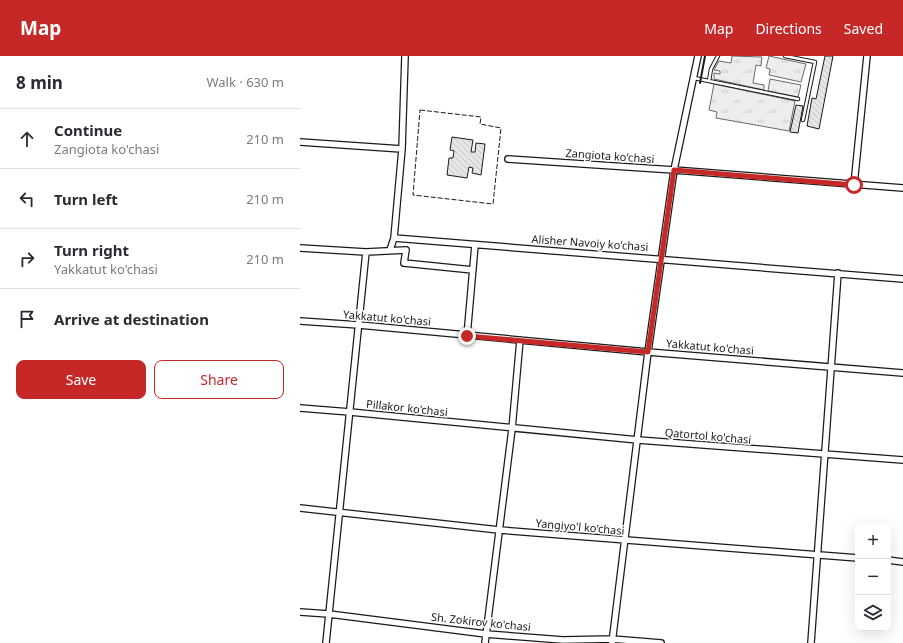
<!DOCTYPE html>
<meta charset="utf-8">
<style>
:root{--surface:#fff;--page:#f2f2f3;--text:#2b2b33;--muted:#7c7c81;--line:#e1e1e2;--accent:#c62828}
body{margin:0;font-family:"Noto Sans",sans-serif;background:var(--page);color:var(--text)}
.controls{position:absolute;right:12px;bottom:12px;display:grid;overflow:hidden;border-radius:8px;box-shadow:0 4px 16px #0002}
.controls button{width:36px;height:36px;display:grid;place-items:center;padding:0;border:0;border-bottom:1px solid var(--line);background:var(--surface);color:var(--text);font:20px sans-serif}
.stop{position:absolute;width:12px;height:12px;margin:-9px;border:3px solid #c62828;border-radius:50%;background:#fff}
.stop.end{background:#c62828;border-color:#fff;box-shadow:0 1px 4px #0008}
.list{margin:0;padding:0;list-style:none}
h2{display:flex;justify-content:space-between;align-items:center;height:52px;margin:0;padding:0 16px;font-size:17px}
h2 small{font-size:13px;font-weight:400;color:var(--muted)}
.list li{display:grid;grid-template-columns:26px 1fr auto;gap:12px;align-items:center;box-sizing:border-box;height:60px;padding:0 16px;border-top:1px solid var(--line)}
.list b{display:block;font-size:15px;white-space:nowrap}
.list p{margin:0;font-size:13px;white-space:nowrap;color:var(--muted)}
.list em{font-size:13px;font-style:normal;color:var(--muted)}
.actions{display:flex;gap:8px;padding:12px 16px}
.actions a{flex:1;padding:9px 0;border:1px solid var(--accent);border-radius:8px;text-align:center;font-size:14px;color:var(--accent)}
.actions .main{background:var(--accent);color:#fff}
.icon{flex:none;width:22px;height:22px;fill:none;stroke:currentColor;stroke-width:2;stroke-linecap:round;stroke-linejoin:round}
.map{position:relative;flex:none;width:603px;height:587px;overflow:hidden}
header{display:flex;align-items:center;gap:24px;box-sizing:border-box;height:56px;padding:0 20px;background:var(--accent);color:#fff}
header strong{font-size:19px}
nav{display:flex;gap:22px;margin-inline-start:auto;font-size:14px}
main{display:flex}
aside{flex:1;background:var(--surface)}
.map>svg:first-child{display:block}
.grass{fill:url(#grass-tufts);stroke:#6a6a6a}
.building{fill:url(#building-back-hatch);stroke:#1a1a1a}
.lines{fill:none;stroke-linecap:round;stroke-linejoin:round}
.service-casing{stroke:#1a1a1a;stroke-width:4.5}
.minor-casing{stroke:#1a1a1a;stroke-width:8}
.service{stroke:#fff;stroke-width:2.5}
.minor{stroke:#fff;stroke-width:5.5}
.fence{stroke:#1a1a1a;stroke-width:1;stroke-dasharray:5 2;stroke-linecap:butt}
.wall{stroke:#1a1a1a;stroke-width:2}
.route{stroke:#c62828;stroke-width:5}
.labels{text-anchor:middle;stroke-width:3;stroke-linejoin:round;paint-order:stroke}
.street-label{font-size:11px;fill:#1a1a1a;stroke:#fff}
</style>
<header>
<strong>Map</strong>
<nav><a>Map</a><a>Directions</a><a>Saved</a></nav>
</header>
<main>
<aside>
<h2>8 min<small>Walk · 630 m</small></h2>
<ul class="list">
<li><svg class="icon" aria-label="ahead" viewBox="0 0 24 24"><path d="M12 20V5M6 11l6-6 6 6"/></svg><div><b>Continue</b><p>Zangiota ko'chasi</p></div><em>210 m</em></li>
<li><svg class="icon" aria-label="left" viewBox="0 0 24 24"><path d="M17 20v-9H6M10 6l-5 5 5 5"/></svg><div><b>Turn left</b></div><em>210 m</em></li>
<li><svg class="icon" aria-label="right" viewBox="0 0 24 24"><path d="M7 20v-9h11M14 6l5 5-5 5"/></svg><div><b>Turn right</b><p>Yakkatut ko'chasi</p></div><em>210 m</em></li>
<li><svg class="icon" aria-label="arrive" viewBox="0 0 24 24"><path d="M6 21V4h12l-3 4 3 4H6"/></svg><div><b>Arrive at destination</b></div></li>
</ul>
<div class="actions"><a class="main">Save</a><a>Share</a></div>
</aside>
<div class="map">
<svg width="603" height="587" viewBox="0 0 603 587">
<defs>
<pattern id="grass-tufts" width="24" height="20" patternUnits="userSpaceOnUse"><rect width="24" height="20" fill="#ededed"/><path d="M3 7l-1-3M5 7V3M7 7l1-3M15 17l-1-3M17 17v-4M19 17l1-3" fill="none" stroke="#cbcbcb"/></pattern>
<pattern id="building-back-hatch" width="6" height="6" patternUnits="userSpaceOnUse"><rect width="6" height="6" fill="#e6e6e6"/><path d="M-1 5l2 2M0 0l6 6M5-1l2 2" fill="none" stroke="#c5c5c5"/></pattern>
</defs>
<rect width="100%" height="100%" fill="#fff"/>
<!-- grass -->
<path class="grass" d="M432 0 462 1 461 10 456 9 453 27 464 29V34L414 23V17L420 18V15L414 14 419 5 431 7Z
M469 0 506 8 501 26 469 19 470 13 466 12Z
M470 23 501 29 498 41 468 35Z
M414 28 495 45 489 75 416 62 417 56 409 54Z"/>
<!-- building -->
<path class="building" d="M525 0H533L519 73 507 70 512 42 516 43Z
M496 49 503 50 498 77 490 76Z
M152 81 173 84 171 96H175L176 87 185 88 181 119 172 117 173 112 169 111 167 122 147 119 149 102H153L154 95 150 94Z"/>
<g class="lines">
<!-- service casing -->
<g class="service-casing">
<path id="service" d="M485 0 515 6 503 64
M394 22 498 43
M409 25 411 13 418 0"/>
</g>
<!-- minor casing -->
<g class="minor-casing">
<path id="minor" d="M0 86 102 93
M208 103 374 114 603 132
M554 129 567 0
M94 182 603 223
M0 192 66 196 106 194 104 207 173 214
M90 194 94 182 102 93 105 0
M0 265 59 269 348 296 603 317
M167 280 175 189
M0 352 50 356 338 384 603 404
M0 452 199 474 558 502
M588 504 603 506
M0 556 29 558 186 578 263 584 312 583 361 587
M26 587 66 196
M185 587 212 373 220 284
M312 587 348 296 374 114 398 0
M511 587 538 217"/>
</g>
<!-- service -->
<use href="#service" class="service"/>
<!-- minor -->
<use href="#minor" class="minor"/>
<!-- fence -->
<path class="fence" d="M120 54 181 61 180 68 201 72 193 148 113 139Z"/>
<!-- wall -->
<path class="wall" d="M400 27 405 0"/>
</g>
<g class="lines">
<!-- route -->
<path class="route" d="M167 280 348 296 374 114 554 129"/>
</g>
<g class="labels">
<!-- street labels -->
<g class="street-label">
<text transform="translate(310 100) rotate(4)" y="4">Zangiota ko'chasi</text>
<text transform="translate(290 187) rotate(4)" y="4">Alisher Navoiy ko'chasi</text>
<text transform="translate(87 262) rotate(5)" y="4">Yakkatut ko'chasi</text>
<text transform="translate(410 291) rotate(5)" y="4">Yakkatut ko'chasi</text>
<text transform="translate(107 352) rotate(6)" y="4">Pillakor ko'chasi</text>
<text transform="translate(408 380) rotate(5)" y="4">Qatortol ko'chasi</text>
<text transform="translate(280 471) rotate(5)" y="4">Yangiyo'l ko'chasi</text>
<text transform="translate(181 566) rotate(6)" y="4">Sh. Zokirov ko'chasi</text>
</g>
</g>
</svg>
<div class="controls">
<button>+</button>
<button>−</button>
<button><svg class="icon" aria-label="layers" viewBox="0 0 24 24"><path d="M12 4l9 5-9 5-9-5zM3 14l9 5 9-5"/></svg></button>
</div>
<div class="stop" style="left:554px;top:129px"></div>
<div class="stop end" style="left:167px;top:280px"></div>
</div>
</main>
